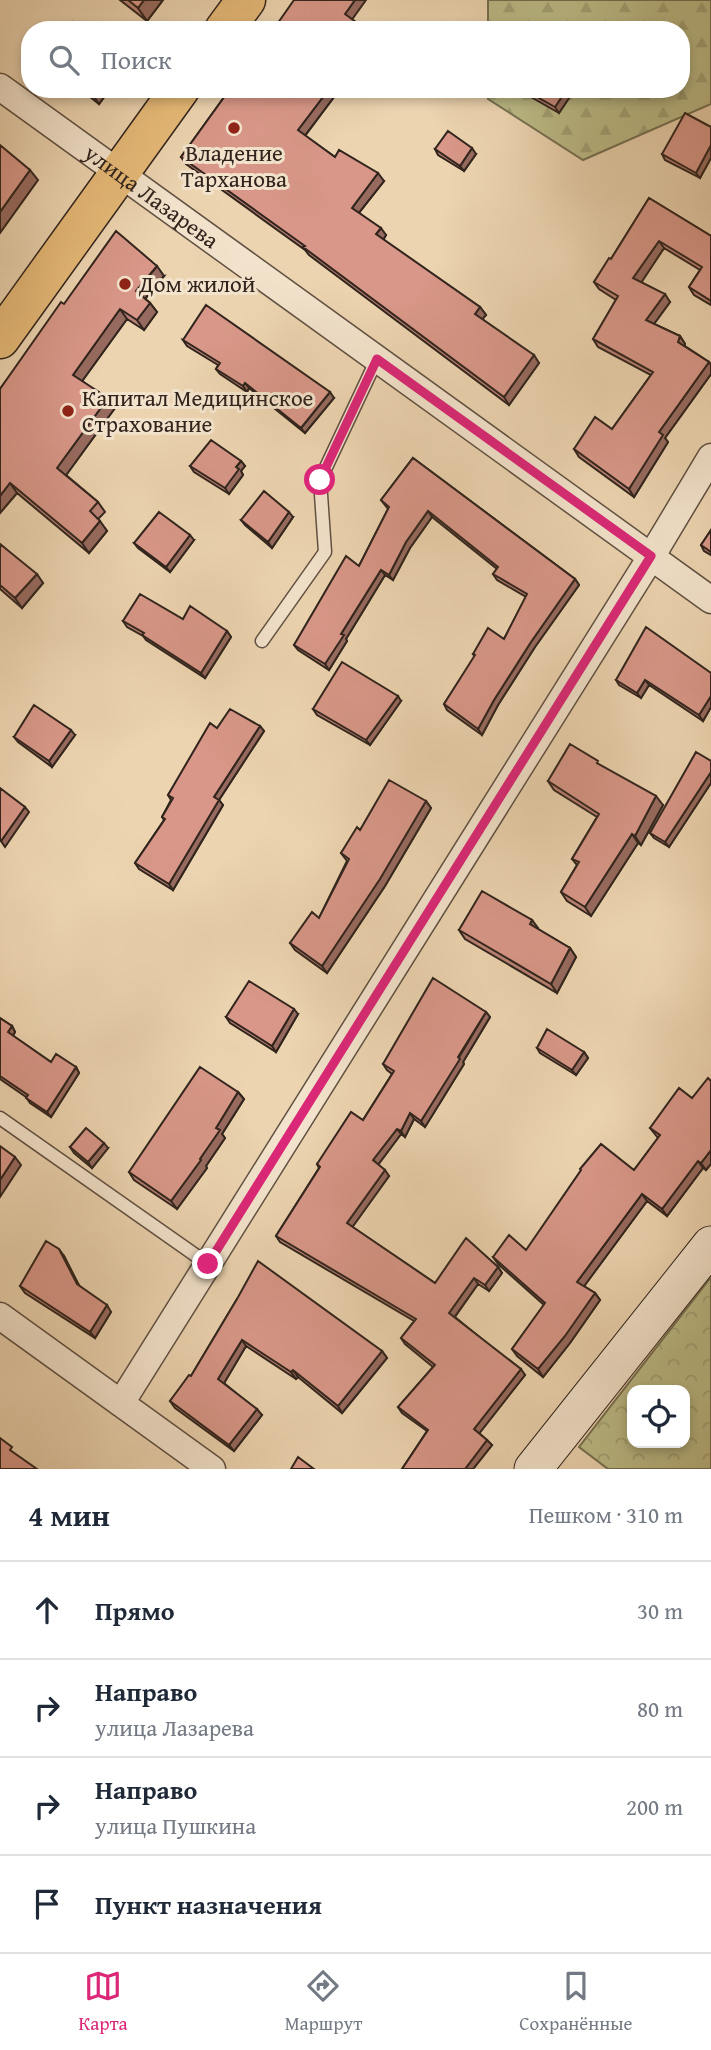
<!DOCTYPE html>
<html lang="ru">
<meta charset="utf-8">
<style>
:root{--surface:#fff;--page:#f6f6f7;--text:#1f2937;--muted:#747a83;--line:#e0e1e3;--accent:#db2777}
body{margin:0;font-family:"Gentium Book Plus",serif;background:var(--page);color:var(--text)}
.controls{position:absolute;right:21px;bottom:21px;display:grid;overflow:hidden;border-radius:14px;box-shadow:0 4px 10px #0003}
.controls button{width:63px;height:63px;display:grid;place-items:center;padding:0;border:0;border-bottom:2px solid var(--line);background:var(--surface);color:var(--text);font:35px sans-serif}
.stop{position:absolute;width:21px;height:21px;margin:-16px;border:5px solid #db2777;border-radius:50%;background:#fff}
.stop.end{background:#db2777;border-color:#fff;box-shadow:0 2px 7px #0008}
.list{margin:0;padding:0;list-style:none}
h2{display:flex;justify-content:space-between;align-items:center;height:91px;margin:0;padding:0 28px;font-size:30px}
h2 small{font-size:23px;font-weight:400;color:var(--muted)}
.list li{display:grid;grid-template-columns:46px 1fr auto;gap:21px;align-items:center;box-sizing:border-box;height:98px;padding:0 28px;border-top:2px solid var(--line)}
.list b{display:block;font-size:26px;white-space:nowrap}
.list p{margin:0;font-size:23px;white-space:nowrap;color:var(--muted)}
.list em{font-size:23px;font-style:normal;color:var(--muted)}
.icon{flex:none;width:38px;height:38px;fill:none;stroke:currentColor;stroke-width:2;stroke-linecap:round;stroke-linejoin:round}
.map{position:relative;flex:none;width:711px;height:1469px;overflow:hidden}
.search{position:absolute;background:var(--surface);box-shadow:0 4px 10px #0003;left:21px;right:21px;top:21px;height:77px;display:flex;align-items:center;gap:18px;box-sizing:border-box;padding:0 24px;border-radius:28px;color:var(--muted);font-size:26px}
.sheet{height:483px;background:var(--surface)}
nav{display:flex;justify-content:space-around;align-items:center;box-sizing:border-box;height:98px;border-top:2px solid var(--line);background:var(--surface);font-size:19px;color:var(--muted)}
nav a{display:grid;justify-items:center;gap:4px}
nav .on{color:var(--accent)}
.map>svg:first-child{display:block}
.forest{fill:url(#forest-firs);stroke:#767052;stroke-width:2}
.park{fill:url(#park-crowns);stroke:#767052;stroke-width:2;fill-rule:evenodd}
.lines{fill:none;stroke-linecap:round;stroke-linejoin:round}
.lane-casing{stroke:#605042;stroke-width:15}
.street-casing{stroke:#605042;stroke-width:29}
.secondary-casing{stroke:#31241d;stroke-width:39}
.primary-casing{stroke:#31241d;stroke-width:41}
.lane{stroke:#f3e3cc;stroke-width:12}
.street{stroke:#f3e3cc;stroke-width:26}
.secondary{stroke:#f3e3cc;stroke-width:37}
.primary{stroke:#e6ba78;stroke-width:38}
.wall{fill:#ba8275;stroke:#31241d;stroke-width:2}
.shaded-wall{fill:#976a5f;stroke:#31241d;stroke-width:2}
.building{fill:#d89788;stroke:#31241d;stroke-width:2}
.route{stroke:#db2777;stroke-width:9}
.poi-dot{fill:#8f2418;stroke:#f3e3cc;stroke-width:2.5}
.labels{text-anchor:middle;stroke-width:6;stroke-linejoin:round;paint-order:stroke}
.poi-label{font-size:23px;fill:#31241d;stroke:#f3e3cc;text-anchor:start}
.street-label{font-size:23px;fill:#31241d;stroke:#f3e3cc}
</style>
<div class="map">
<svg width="711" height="1469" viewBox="0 0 711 1469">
<defs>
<pattern id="forest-firs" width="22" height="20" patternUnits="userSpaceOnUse" patternTransform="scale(1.75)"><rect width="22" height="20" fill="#bcbc88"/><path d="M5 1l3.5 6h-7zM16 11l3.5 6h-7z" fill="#a2a175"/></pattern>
<pattern id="park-crowns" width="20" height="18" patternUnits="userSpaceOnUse" patternTransform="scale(1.75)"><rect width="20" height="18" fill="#bcbc88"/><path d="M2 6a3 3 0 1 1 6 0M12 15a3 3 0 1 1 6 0" fill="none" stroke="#a2a175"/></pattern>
</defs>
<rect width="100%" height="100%" fill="#ecd4b0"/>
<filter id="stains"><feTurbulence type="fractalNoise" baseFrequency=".00286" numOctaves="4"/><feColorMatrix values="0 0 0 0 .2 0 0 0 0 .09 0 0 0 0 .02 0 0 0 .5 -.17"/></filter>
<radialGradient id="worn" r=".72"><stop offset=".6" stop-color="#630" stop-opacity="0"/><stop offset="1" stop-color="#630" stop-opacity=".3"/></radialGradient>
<!-- forest -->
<path class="forest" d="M488 0H711V104L583 160 488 99V89H681V30H488Z"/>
<!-- park -->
<path class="park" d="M711 1277V1469H608L579 1447ZM632 1390H685V1443H632Z"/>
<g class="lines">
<!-- lane casing -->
<g class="lane-casing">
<path id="lane" d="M262 641 325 552 320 480 377 359
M0 1118 208 1264"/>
</g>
<!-- street casing -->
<g class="street-casing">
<g id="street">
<path id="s1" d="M0 87 711 600"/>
<path d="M0 1316 212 1469"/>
<path d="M121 1403 651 557 711 457"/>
</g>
</g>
<!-- secondary casing -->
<g class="secondary-casing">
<path id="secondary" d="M533 1469 711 1245"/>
</g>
<!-- primary casing -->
<g class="primary-casing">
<path id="primary" d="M224 30 246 0
M0 339 180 89"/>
</g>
<!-- lane -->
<use href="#lane" class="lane"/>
<!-- street -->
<use href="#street" class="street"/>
<!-- secondary -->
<use href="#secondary" class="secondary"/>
<!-- primary -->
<use href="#primary" class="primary"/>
</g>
<!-- wall -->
<path class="wall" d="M120 0H163L147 21Z
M80 89H110L99 104Z
M230 89H340L305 136 335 157 384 181 359 213 386 235 383 240 480 307 486 315 482 319 539 363 509 405 309 255 305 250 186 164 181 157Z
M517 89H567L571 95 559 113Z
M711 127V158L700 178 665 160 662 154Z
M435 149 476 154 464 171 438 155Z
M649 198 711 236V305L694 295 689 287 700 270 664 248 641 282 670 302 654 324 680 336 685 344V346L709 362 711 365V374L665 438 668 442 634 497 579 457 574 449 612 429 651 375 598 347 593 339 616 300 599 289 594 282 611 259Z
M164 276 145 299 150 303 157 312 144 330 127 319 82 381 115 408 66 475 98 502 105 512 98 519 107 531 89 553 17 493 0 513V389L64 304Z
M183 340 334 398 305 433 249 388 247 392 220 374 216 369 218 365 187 346Z
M413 458 575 579 579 585 535 647 498 705 482 735 447 710 444 704 475 657 473 654 504 639 526 597 497 580 493 574 497 569 432 517 410 548 393 580 385 575 346 639 347 641 329 670 298 650 294 645 359 566 388 509 381 500Z
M241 461 245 466 241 471 243 475 229 494 194 472 190 466Z
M293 517 272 548 245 525 241 520Z
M711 530V555L704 551 701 545Z
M194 540 170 572 138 548 134 543Z
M0 544 43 583 22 608 0 589Z
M183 619 227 631 231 637 205 678 146 640 143 636 127 627 123 621Z
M711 673V707L703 721 649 685 641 698 619 685 616 680Z
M401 701 370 745 317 715 313 709Z
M260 726 264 731 219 800 223 805 173 890 139 869 135 863 164 820 162 817 171 800 168 795 217 728Z
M75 735 52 767 18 742 14 737Z
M711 761V783L669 847 654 838 650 833Z
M602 766 663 805 641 845 638 843 591 916 567 901 561 892 577 865 572 859 597 817 554 790 548 781Z
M426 801 431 808 385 886 327 973 295 950 290 943 319 918 347 861 341 853 360 830Z
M532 920 538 929 570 948 576 957 557 993 465 939 459 930Z
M486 1012 490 1017 463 1062 464 1064 425 1127 414 1119 405 1137 401 1134 378 1165 389 1176 352 1227 435 1283 498 1267 502 1273 489 1291 478 1284 455 1317 525 1375 479 1433 492 1445 473 1469H402L427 1431 402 1413 398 1407 433 1367 405 1344 401 1338 414 1321 280 1242 276 1236 319 1168 317 1164 363 1120 392 1074 387 1070 383 1064Z
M298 1014 276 1052 230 1023 226 1017Z
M0 1018 12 1026 15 1032 13 1036 51 1062 76 1067 79 1073 51 1117 30 1103 26 1097 0 1079Z
M537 1048 584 1052 588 1058 576 1075 540 1053Z
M711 1081V1164L706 1170 703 1168 667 1216 647 1201 584 1286 595 1293 600 1300 570 1343 543 1377 517 1356 512 1349 544 1305 498 1264 493 1257 526 1250 634 1170 658 1138 650 1128 692 1098Z
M238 1092 244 1099 222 1134 225 1138 206 1166 207 1168 177 1209 134 1180 129 1172Z
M70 1147 108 1148 92 1168 74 1153Z
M64 1256 79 1286 111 1312 95 1338 25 1293 20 1286Z
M237 1299 382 1351 387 1358 342 1413 298 1377 296 1379 246 1346 224 1383 262 1415 234 1451 175 1408 170 1401 191 1376Z"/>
<!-- shaded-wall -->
<path class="shaded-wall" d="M144 0H163L147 21 138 8Z
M355 0H366L351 21 345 14Z
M95 89H110L99 104 92 94Z
M329 89H340L303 138 298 130Z
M567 89 571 95 559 113 555 107Z
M711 145V158L700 178 696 173Z
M472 148 476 154 464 171 460 166Z
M30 170 38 180 0 233V212Z
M378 173 384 181 357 215 352 208Z
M381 228 386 235 382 242 376 234Z
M659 241 664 248 639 286 633 278Z
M157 266 164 276 143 301 136 291Z
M665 294 670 302 651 328 646 320Z
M150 303 157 312 144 330 137 320Z
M480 307 486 315 480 322 475 314Z
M120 309 127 319 80 384 73 375Z
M680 336 685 344 683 350 678 342Z
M534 355 539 363 509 405 504 397Z
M709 362 711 365V374L665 438 668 442 634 497 629 489 659 432Z
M245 383 249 388 247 392 243 386Z
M330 392 334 398 305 433 301 428Z
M108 398 115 408 64 478 57 468Z
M241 461 245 466 241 471 243 475 229 494 225 488 236 467Z
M10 483 17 493 0 513V496Z
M428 511 432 517 410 548 393 580 389 575 406 542Z
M289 512 293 517 272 548 268 542Z
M100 521 107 531 89 553 82 543Z
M190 535 194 540 170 572 166 567Z
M381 570 385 575 346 639 347 641 329 670 325 664 341 634Z
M37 574 43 583 22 608 15 598Z
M575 579 579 585 535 647 498 705 482 735 478 729 494 700 531 642Z
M227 631 231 637 205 678 201 673Z
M645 680 649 685 641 698 637 693Z
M398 696 401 701 370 745 366 740Z
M711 696V707L703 721 699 715Z
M260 726 264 731 219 800 223 805 173 890 169 884 214 797Z
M71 730 75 735 52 767 49 761Z
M711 772V783L669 847 665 842Z
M656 796 663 805 641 845 635 836Z
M426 801 431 808 385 886 327 973 322 966Z
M25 807 29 812 5 847 1 841Z
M632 834 638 843 591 916 585 907Z
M532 920 538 928 536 933 530 924Z
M570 948 576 957 557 993 551 984Z
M294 1009 298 1014 276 1052 272 1046Z
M486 1012 490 1017 463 1062 464 1064 425 1127 421 1121Z
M12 1026 15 1032 11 1038 8 1032Z
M584 1052 588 1058 576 1075 572 1070Z
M76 1067 79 1073 51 1117 47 1112Z
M238 1092 244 1099 222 1134 225 1138 206 1166 207 1168 177 1209 171 1201 200 1159 216 1128Z
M410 1113 414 1119 405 1137 401 1131Z
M397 1129 401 1134 377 1166 373 1160Z
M104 1143 108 1148 92 1168 88 1162Z
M711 1150V1164L706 1170 701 1163Z
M15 1157 21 1165 0 1197V1180Z
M698 1161 703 1168 667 1216 662 1209Z
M385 1170 389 1176 351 1229 347 1223Z
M642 1194 647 1201 582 1289 577 1282Z
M59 1249 64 1256 82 1291 77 1284Z
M498 1267 502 1273 489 1291 485 1285Z
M474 1278 478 1284 453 1319 449 1313Z
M595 1293 600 1300 570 1343 543 1377 538 1369Z
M107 1305 111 1312 95 1338 90 1332Z
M242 1340 246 1346 223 1385 218 1379Z
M382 1351 387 1358 342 1413 338 1406Z
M521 1369 525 1375 478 1435 474 1429Z
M293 1370 298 1377 296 1379 291 1372Z
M257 1409 262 1415 234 1451 229 1445Z
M487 1440 492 1445 473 1469H465Z"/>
<!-- building -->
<path class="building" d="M128 0H144L138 8Z
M294 0H355L345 14 367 30H273Z
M73 22 83 30H67Z
M86 89H95L92 94Z
M230 89H329L298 130 335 157 339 150 378 173 352 208 381 228 376 234 480 307 475 314 534 355 504 397 303 247 305 246 181 157Z
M523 89H567L555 107Z
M685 113 711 127V145L696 173 662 154Z
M448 131 472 148 460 166 435 149Z
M0 145 30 170 0 212Z
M649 198 711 236V301L689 287 702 267 659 241 633 278 665 294 646 320 680 336 678 342 709 362 659 432 663 435 629 489 574 449 595 417 612 429 653 372 593 339 618 296 594 282 609 258 611 259Z
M116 231 157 266 136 291 150 303 137 320 120 309 73 375 108 398 57 468 98 502 90 511 100 521 82 543 10 483 0 496V389L61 302 64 304Z
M206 305 330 392 301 428 245 383 243 386 216 369 220 363 183 340Z
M211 440 241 461 236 467 239 469 225 488 190 466Z
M413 458 575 579 531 642 494 700 478 729 444 704 475 655 473 654 488 628 504 639 527 594 493 574 498 567 428 511 406 542 389 575 381 570 341 634 344 635 325 664 294 645 346 556 359 566 389 507 381 500Z
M264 491 289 512 268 542 241 520Z
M159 512 190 535 166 567 134 543Z
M711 530V552L701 545Z
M0 544 37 574 15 598 0 585Z
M140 594 183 619 190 606 227 631 201 673 142 635 144 633 123 621Z
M646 627 711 673V696L699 715 645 680 637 693 616 680Z
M342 662 398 696 366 740 313 709Z
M34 705 71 730 49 761 14 737Z
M230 709 260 726 214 797 219 800 169 884 135 863 165 819 162 817 173 798 168 795 210 723 217 728Z
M570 744 598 761 597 763 656 796 635 836 632 834 585 907 561 892 579 862 572 859 599 814 548 781Z
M696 752 711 761V772L665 842 650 833Z
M389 780 426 801 380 879 322 966 290 943 312 912 319 918 349 859 341 853 357 827 360 830Z
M0 788 25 807 1 841H0Z
M482 891 532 920 530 924 570 948 551 984 459 930Z
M433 978 486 1012 458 1057 460 1059 421 1121 410 1113 401 1131 397 1129 373 1160 385 1170 347 1223 435 1283 466 1238 498 1267 485 1285 474 1278 449 1313 521 1369 474 1429 487 1440 465 1469H402L428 1430 398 1407 435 1365 401 1338 416 1319 276 1236 320 1167 317 1164 351 1112 363 1120 394 1071 383 1064Z
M249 981 294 1009 272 1046 226 1017Z
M0 1018 12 1026 8 1032 51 1062 56 1054 76 1067 47 1112 26 1098 28 1095 0 1076Z
M547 1029 584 1052 572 1070 537 1048Z
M200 1067 238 1092 216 1128 220 1130 200 1159 201 1160 171 1201 129 1172Z
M708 1078 711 1081V1150L701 1163 698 1161 662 1209 642 1194 577 1282 595 1293 565 1336 538 1369 512 1349 545 1303 493 1257 509 1235 526 1250 581 1170 580 1169 601 1144 634 1170 660 1135 650 1128 679 1088 692 1098Z
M86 1128 104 1143 88 1162 70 1147Z
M0 1146 15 1157 0 1180Z
M46 1241 59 1249 77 1284 107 1305 90 1332 20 1286Z
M258 1261 382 1351 338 1406 293 1370 291 1372 242 1340 218 1379 257 1409 229 1445 170 1401 189 1375 191 1376 237 1299Z
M0 1438 12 1447 10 1450 37 1469H0Z
M298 1457 314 1469H291Z"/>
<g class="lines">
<!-- route -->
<path class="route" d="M208 1264 651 556 377 359 320 480"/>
</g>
<!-- markers -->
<g class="poi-dot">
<circle cx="234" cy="128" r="7"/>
<circle cx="125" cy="284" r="7"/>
<circle cx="68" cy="411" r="7"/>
</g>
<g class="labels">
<!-- poi labels -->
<g class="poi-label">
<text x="234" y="161" text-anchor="middle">Владение<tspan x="234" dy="26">Тарханова</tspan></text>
<text x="139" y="292">Дом жилой</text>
<text x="82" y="406">Капитал Медицинское<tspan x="82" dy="26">Страхование</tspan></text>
</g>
<!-- street labels -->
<g class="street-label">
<text dy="8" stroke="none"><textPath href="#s1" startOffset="187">улица Лазарева</textPath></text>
</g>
</g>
<rect width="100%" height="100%" filter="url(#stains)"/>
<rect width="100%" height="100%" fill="url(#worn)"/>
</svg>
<div class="controls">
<button><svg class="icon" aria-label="locate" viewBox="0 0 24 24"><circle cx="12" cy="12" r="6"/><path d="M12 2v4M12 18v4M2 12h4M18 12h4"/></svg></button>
</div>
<div class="stop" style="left:320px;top:480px"></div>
<div class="stop end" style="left:208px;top:1264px"></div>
<div class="search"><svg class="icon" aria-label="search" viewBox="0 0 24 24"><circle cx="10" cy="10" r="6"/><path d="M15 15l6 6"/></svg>Поиск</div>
</div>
<section class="sheet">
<h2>4 мин<small>Пешком · 310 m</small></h2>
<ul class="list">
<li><svg class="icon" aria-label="ahead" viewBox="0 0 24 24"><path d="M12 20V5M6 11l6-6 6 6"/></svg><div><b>Прямо</b></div><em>30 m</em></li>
<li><svg class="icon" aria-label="right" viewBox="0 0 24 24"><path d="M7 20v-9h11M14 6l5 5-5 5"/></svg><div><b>Направо</b><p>улица Лазарева</p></div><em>80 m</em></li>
<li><svg class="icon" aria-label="right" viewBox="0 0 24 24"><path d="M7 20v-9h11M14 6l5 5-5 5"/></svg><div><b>Направо</b><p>улица Пушкина</p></div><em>200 m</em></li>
<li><svg class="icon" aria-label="arrive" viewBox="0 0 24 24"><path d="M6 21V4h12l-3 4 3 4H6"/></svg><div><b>Пункт назначения</b></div></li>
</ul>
</section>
<nav>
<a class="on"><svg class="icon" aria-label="map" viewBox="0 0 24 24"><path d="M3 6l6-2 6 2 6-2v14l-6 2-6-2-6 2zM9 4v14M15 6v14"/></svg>Карта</a>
<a><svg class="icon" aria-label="directions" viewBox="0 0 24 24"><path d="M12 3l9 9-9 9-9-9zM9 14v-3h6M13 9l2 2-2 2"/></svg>Маршрут</a>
<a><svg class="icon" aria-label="saved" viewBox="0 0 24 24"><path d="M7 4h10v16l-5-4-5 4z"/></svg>Сохранённые</a>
</nav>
